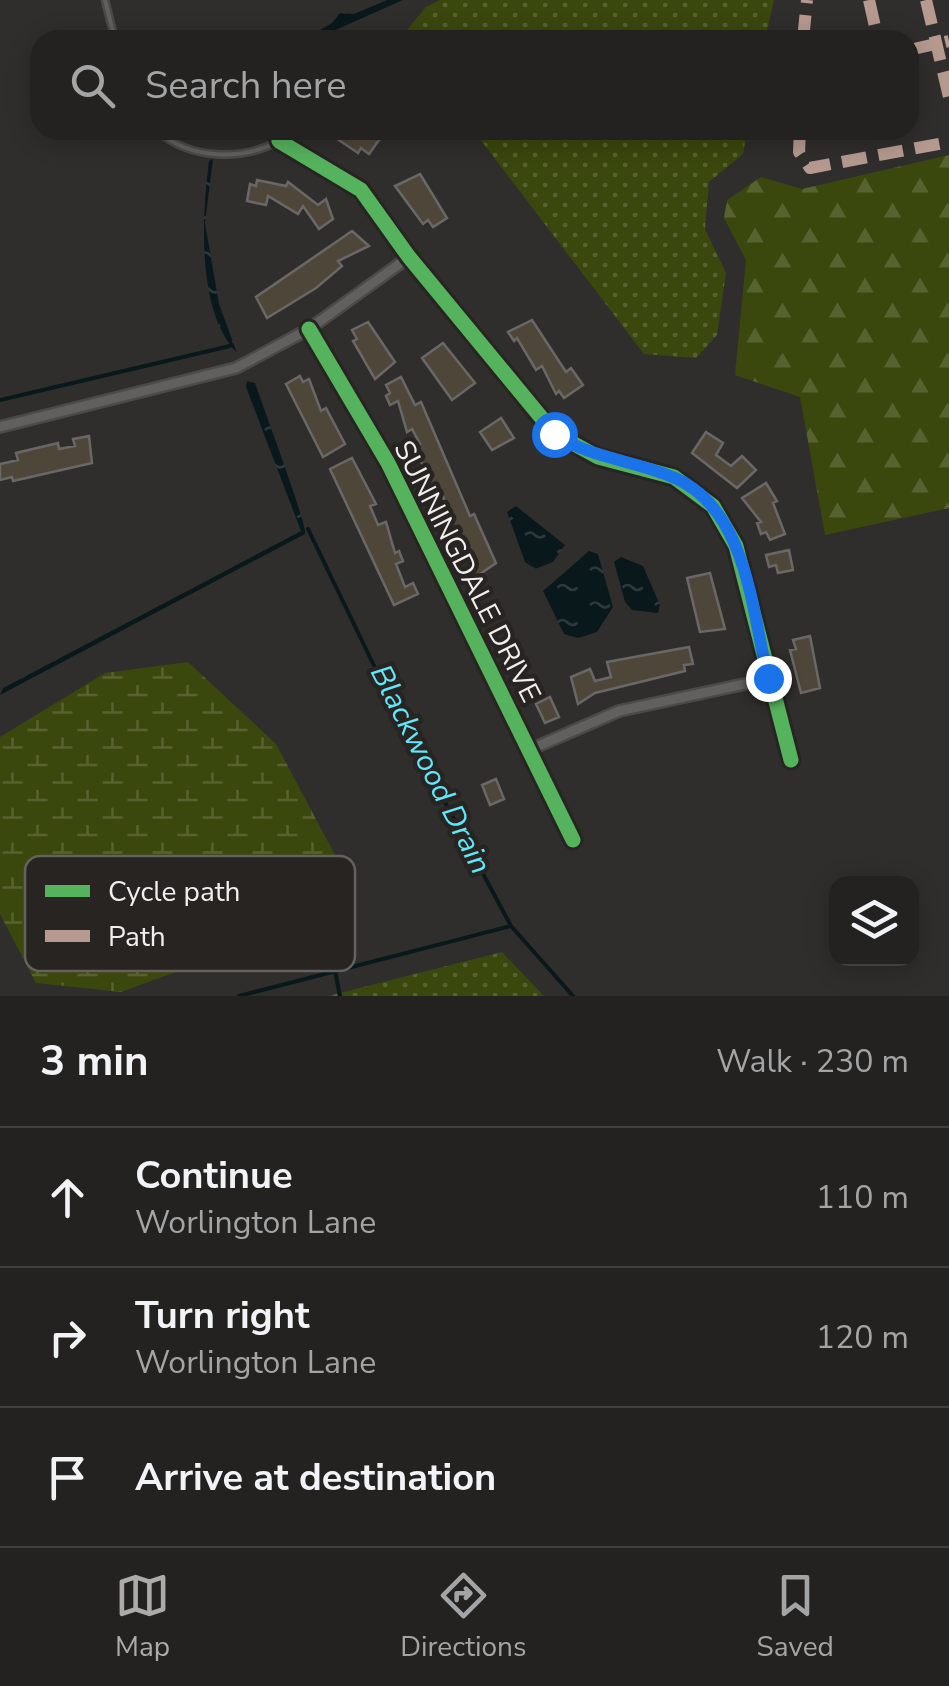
<!DOCTYPE html>
<meta charset="utf-8">
<style>
:root{--surface:#242221;--page:#2c2a2a;--text:#f1f3f6;--muted:#a3a4a5;--line:#413f3f;--accent:#adaba9}
body{margin:0;font-family:"Nunito Sans",sans-serif;background:var(--page);color:var(--text)}
.controls{position:absolute;right:30px;bottom:30px;display:grid;overflow:hidden;border-radius:20px;box-shadow:0 5px 25px #0003}
.controls button{width:90px;height:90px;display:grid;place-items:center;padding:0;border:0;border-bottom:2px solid var(--line);background:var(--surface);color:var(--text);font:50px sans-serif}
.stop{position:absolute;width:30px;height:30px;margin:-22px;border:8px solid #1a73e8;border-radius:50%;background:#fff}
.stop.end{background:#1a73e8;border-color:#fff;box-shadow:0 2px 10px #0008}
.list{margin:0;padding:0;list-style:none}
h2{display:flex;justify-content:space-between;align-items:center;height:130px;margin:0;padding:0 40px;font-size:42px}
h2 small{font-size:32px;font-weight:400;color:var(--muted)}
.list li{display:grid;grid-template-columns:65px 1fr auto;gap:30px;align-items:center;box-sizing:border-box;height:140px;padding:0 40px;border-top:2px solid var(--line)}
.list b{display:block;font-size:38px;white-space:nowrap}
.list p{margin:0;font-size:32px;white-space:nowrap;color:var(--muted)}
.list em{font-size:32px;font-style:normal;color:var(--muted)}
.icon{flex:none;width:55px;height:55px;fill:none;stroke:currentColor;stroke-width:2;stroke-linecap:round;stroke-linejoin:round}
.map{position:relative;flex:none;width:949px;height:996px;overflow:hidden}
.search{position:absolute;background:var(--surface);box-shadow:0 5px 25px #0003;left:30px;right:30px;top:30px;height:110px;display:flex;align-items:center;gap:25px;box-sizing:border-box;padding:0 35px;border-radius:30px;color:var(--muted);font-size:38px}
.sheet{height:550px;background:var(--surface)}
nav{display:flex;justify-content:space-around;align-items:center;box-sizing:border-box;height:140px;border-top:2px solid var(--line);background:var(--surface);font-size:28px;color:var(--muted)}
nav a{display:grid;justify-items:center;gap:5px}
nav .on{color:var(--accent)}
.map>svg:first-child{display:block}
.grass{fill:url(#grass-dots)}
.forest{fill:url(#forest-firs)}
.wetland{fill:url(#wetland-marsh)}
.water{fill:url(#water-ripples)}
.lines{fill:none;stroke-linecap:round;stroke-linejoin:round}
.stream{stroke:#09181b;stroke-width:4}
.building{fill:#4e4638;stroke:#6a6867;stroke-width:2.5}
.lane-casing{stroke:#4b4a48;stroke-width:9}
.street-casing{stroke:#4b4a48;stroke-width:14}
.lane{stroke:#61605e;stroke-width:4}
.street{stroke:#61605e;stroke-width:9}
.quiet{stroke:#b69a8f;stroke-width:12;stroke-dasharray:25 12;stroke-linecap:butt}
.cycleway-casing{stroke:#272421;stroke-width:21}
.cycleway{stroke:#56b35d;stroke-width:15}
.route{stroke:#1a73e8;stroke-width:12}
.labels{text-anchor:middle;stroke-width:9;stroke-linejoin:round;paint-order:stroke}
.street-label{font-size:28px;fill:#f1efed;stroke:#272421}
.water-label{font-size:30px;font-style:italic;fill:#61e7fc;stroke:#272421}
.key{fill:#272421;stroke:#64615e;stroke-width:2.5}
.key-label{font-size:28px;fill:#f1efed}
</style>
<div class="map">
<svg width="949" height="996" viewBox="0 0 949 996">
<defs>
<pattern id="grass-dots" width="8" height="8" patternUnits="userSpaceOnUse" patternTransform="scale(2.5)"><rect width="8" height="8" fill="#3a470d"/><path d="M2 2h.1M6 6h.1" fill="none" stroke="#576231" stroke-width="1.8" stroke-linecap="round"/></pattern>
<pattern id="forest-firs" width="22" height="20" patternUnits="userSpaceOnUse" patternTransform="scale(2.5)"><rect width="22" height="20" fill="#3a470d"/><path d="M5 1l3.5 6h-7zM16 11l3.5 6h-7z" fill="#576231"/></pattern>
<pattern id="wetland-marsh" width="20" height="14" patternUnits="userSpaceOnUse" patternTransform="scale(2.5)"><rect width="20" height="14" fill="#3a470d"/><path d="M1 5h8M5 5V1M11 12h8M15 12V8" fill="none" stroke="#576231"/></pattern>
<pattern id="water-ripples" width="26" height="14" patternUnits="userSpaceOnUse" patternTransform="scale(2.5)"><rect width="26" height="14" fill="#09181b"/><path d="M2 4q2-2 4 0t4 0M15 11q2-2 4 0t4 0" fill="none" stroke="#2d3a3c"/></pattern>
</defs>
<rect width="100%" height="100%" fill="#302e2c"/>
<!-- grass -->
<path class="grass" d="M440 0H774L765 40H405L402 36 426 7Z
M473 130H747L743 154 709 182 705 229 726 273 717 335 696 358 644 354Z
M502 952 544 996H328Z"/>
<!-- forest -->
<path class="forest" d="M949 155V508L825 535 800 397 735 375 746 260 724 218 727 200 761 177 802 189Z"/>
<!-- wetland -->
<path class="wetland" d="M188 662 276 744 335 855 266 939 121 992 36 983 0 914V737L105 673Z"/>
<!-- water -->
<path class="water" d="M387 0H403L313 40H303L332 23 340 13 354 14Z
M213 159 205 223 219 304 237 353C196 311 202 214 209 161Z
M247 381 255 383C262 404 308 526 305 534L0 695 3 688 301 531 246 387Z
M516 506 565 545 553 562 535 569 525 562 507 512Z
M589 551 598 554 613 607 597 632 578 638 564 634 543 591Z
M621 557 643 566 660 605 658 613 632 610 625 602 614 562Z"/>
<g class="lines">
<!-- stream -->
<path class="stream" d="M0 400 230 346
M308 529 394 707 511 926 573 996
M335 971 340 996
M239 996 511 926"/>
</g>
<!-- building -->
<path class="building" d="M324 130H365L379 140 369 154 361 148 358 153Z
M420 174 447 218 433 227 428 220 423 224 395 186Z
M257 180 286 186 288 182 318 205 326 199 333 219 319 229 303 206 298 214 268 196 266 205 247 201 250 184 256 186Z
M352 231 369 246 338 261 342 266 316 288 267 318 256 297Z
M532 320 566 372 571 368 583 385 564 398 559 391 556 394 542 366 536 370 517 338 514 341 508 332Z
M368 322 395 362 375 379 353 341 357 339 352 330Z
M443 343 475 383 452 400 422 358Z
M300 376 303 382 309 379 321 411 326 408 345 444 323 457 286 384Z
M401 377 415 405 421 402 470 516 474 514 496 563 473 579 466 545 461 547 441 506 446 504 440 489 435 491 414 447 420 444 412 429 407 432 398 401 390 405 386 396 390 393 386 385Z
M501 418 514 438 492 450 480 432Z
M706 432 723 443 716 455 731 466 742 456 756 470 737 488 692 453Z
M89 436 92 463 13 481 12 477 0 480V464L18 460 16 453 58 443 59 449 75 446 73 439Z
M352 458 376 504 370 506 378 525 386 522 395 553 399 551 403 561 396 564 405 587 413 583 418 594 394 605 330 469Z
M766 483 777 501 773 503 785 534 770 540 766 532 761 534 757 523 761 522 742 498Z
M789 550 793 570 778 573 776 565 769 567 766 555Z
M710 573 725 629 700 632 687 578Z
M810 636 820 688 801 693 790 650 796 649 793 640Z
M689 647 693 664 684 665 685 671 595 693 578 704 571 677 590 669 595 681 611 677 607 662Z
M550 697 559 717 545 723 536 704Z
M496 779 504 799 490 805 482 785Z"/>
<g class="lines">
<!-- lane casing -->
<g class="lane-casing">
<path id="lane" d="M105 0 115 40
M156 130C190 160 242 161 279 141"/>
</g>
<!-- street casing -->
<g class="street-casing">
<path id="street" d="M279 141 361 190 409 257 554 433 598 457 674 477 713 506 736 546 791 760
M309 329 388 463 573 840
M0 427 236 368 309 329 409 257
M529 750 619 711 768 679"/>
</g>
<!-- lane -->
<use href="#lane" class="lane"/>
<!-- street -->
<use href="#street" class="street"/>
<!-- quiet -->
<path class="quiet" d="M869 0 878 40
M926 0 949 97
M803 40 807 0
M909 50 949 41
M800 130 799 152 810 168 949 142"/>
<!-- cycleway casing -->
<g class="cycleway-casing">
<path id="cycleway" d="M279 141 361 190 409 257 554 433 598 457 674 477 713 506 736 546 791 760
M309 329 388 463 573 840"/>
</g>
<!-- cycleway -->
<use href="#cycleway" class="cycleway"/>
</g>
<g class="lines">
<!-- route -->
<path class="route" d="M554 434C592 459 634 460 675 478 747 510 752 611 768 678"/>
</g>
<g class="labels">
<!-- street labels -->
<g class="street-label">
<text transform="translate(468 571) rotate(63)" y="10">SUNNINGDALE DRIVE</text>
</g>
<!-- water labels -->
<g class="water-label">
<text transform="translate(431 769) rotate(63)" y="10">Blackwood Drain</text>
</g>
</g>
<!-- legend -->
<rect x="25" y="856" width="330" height="115" rx="15" class="key"/>
<rect x="45" y="885" width="45" height="12" fill="#56b35d"/>
<rect x="45" y="930" width="45" height="12" fill="#b69a8f"/>
<g class="key-label">
<text x="108" y="901">Cycle path</text>
<text x="108" y="946">Path</text>
</g>
</svg>
<div class="controls">
<button><svg class="icon" aria-label="layers" viewBox="0 0 24 24"><path d="M12 4l9 5-9 5-9-5zM3 14l9 5 9-5"/></svg></button>
</div>
<div class="stop" style="left:554px;top:434px"></div>
<div class="stop end" style="left:768px;top:678px"></div>
<div class="search"><svg class="icon" aria-label="search" viewBox="0 0 24 24"><circle cx="10" cy="10" r="6"/><path d="M15 15l6 6"/></svg>Search here</div>
</div>
<section class="sheet">
<h2>3 min<small>Walk · 230 m</small></h2>
<ul class="list">
<li><svg class="icon" aria-label="ahead" viewBox="0 0 24 24"><path d="M12 20V5M6 11l6-6 6 6"/></svg><div><b>Continue</b><p>Worlington Lane</p></div><em>110 m</em></li>
<li><svg class="icon" aria-label="right" viewBox="0 0 24 24"><path d="M7 20v-9h11M14 6l5 5-5 5"/></svg><div><b>Turn right</b><p>Worlington Lane</p></div><em>120 m</em></li>
<li><svg class="icon" aria-label="arrive" viewBox="0 0 24 24"><path d="M6 21V4h12l-3 4 3 4H6"/></svg><div><b>Arrive at destination</b></div></li>
</ul>
</section>
<nav>
<a class="on"><svg class="icon" aria-label="map" viewBox="0 0 24 24"><path d="M3 6l6-2 6 2 6-2v14l-6 2-6-2-6 2zM9 4v14M15 6v14"/></svg>Map</a>
<a><svg class="icon" aria-label="directions" viewBox="0 0 24 24"><path d="M12 3l9 9-9 9-9-9zM9 14v-3h6M13 9l2 2-2 2"/></svg>Directions</a>
<a><svg class="icon" aria-label="saved" viewBox="0 0 24 24"><path d="M7 4h10v16l-5-4-5 4z"/></svg>Saved</a>
</nav>
